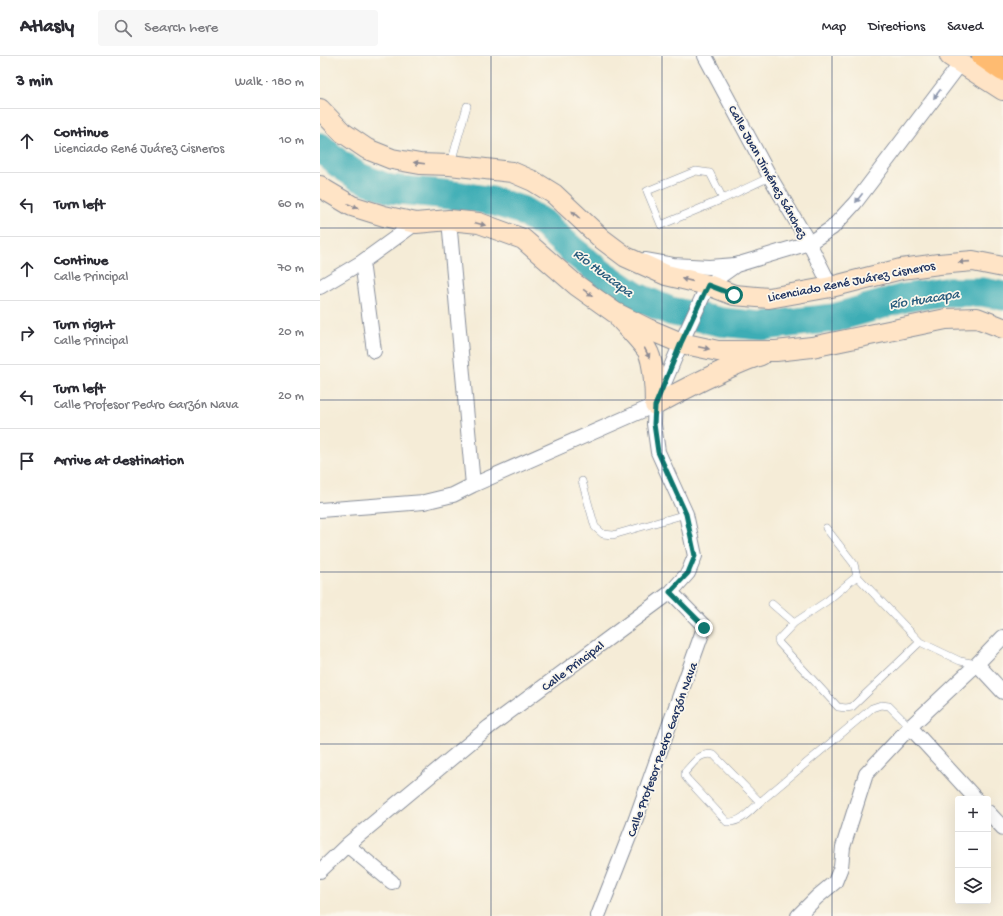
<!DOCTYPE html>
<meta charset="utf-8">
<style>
:root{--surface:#fff;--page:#f7f7f7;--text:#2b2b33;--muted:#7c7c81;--line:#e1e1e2}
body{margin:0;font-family:"Gochi Hand",sans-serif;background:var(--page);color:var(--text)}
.controls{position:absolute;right:12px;bottom:12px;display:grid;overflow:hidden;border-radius:4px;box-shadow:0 4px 16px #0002}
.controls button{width:36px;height:36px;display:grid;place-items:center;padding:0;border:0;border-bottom:1px solid var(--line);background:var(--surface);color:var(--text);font:20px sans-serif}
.stop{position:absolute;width:12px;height:12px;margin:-9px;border:3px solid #0f766e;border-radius:50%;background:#fff}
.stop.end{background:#0f766e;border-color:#fff;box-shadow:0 1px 4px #0008}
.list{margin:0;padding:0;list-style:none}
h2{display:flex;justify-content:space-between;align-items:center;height:52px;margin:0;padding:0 16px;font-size:17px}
h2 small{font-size:13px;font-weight:400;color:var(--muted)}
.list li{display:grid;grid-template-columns:26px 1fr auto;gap:12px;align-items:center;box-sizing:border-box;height:64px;padding:0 16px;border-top:1px solid var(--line)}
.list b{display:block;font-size:15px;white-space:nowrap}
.list p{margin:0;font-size:13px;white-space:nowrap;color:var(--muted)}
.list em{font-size:13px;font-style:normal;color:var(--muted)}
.icon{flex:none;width:22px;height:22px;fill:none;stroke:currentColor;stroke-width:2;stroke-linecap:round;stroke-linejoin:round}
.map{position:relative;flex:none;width:683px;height:860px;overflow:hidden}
header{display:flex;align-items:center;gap:24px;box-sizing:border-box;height:56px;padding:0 20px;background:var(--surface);border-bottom:1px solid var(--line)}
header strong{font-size:19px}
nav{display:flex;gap:22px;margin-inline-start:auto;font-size:14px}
.search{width:280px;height:36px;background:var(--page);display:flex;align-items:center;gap:10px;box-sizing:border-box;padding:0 14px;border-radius:4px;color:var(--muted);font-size:15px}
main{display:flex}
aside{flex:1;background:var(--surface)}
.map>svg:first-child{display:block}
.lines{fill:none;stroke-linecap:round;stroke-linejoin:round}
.river{stroke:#3cadb5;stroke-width:29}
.lane-casing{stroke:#888e9a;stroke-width:8}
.street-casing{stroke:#888e9a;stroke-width:16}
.secondary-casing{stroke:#888e9a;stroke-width:22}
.highway-casing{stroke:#888e9a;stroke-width:24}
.lane{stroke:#fff;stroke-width:7}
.street{stroke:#fff;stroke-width:14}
.secondary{stroke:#ffe4c6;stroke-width:20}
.highway{stroke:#febb71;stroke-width:22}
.oneway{fill:#8d97ae}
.oneway2{fill:#8d8a92}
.route{stroke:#0f766e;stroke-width:5}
.grid{fill:none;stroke:#1b2f5e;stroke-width:1;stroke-opacity:0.55}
.labels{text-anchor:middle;stroke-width:3.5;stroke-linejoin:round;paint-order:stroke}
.street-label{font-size:13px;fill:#1b2f5e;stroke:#fbf7ec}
.water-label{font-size:14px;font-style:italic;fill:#275b7c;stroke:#fbf7ec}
</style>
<header>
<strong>Atlasly</strong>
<div class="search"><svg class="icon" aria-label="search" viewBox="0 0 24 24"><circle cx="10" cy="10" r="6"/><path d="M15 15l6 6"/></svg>Search here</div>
<nav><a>Map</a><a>Directions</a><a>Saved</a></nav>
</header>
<main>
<aside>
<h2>3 min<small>Walk · 180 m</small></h2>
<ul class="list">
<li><svg class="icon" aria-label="ahead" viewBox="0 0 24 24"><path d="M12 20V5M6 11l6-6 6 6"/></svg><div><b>Continue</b><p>Licenciado René Juárez Cisneros</p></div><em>10 m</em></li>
<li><svg class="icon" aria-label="left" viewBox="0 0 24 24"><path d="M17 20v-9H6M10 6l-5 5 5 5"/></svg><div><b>Turn left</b></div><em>60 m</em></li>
<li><svg class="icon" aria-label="ahead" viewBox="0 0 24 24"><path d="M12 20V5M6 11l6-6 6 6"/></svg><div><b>Continue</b><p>Calle Principal</p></div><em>70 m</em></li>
<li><svg class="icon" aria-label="right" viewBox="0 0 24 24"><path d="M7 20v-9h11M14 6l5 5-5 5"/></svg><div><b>Turn right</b><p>Calle Principal</p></div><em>20 m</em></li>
<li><svg class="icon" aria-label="left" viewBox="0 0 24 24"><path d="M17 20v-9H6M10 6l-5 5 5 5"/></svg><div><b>Turn left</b><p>Calle Profesor Pedro Garzón Nava</p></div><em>20 m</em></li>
<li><svg class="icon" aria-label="arrive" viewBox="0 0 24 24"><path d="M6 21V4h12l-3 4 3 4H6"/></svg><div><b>Arrive at destination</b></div></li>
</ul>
</aside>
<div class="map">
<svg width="683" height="860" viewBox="0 0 683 860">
<rect width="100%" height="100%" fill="#fbf7ec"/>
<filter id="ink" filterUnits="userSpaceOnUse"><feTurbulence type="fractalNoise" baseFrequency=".025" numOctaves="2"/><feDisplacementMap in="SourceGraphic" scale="8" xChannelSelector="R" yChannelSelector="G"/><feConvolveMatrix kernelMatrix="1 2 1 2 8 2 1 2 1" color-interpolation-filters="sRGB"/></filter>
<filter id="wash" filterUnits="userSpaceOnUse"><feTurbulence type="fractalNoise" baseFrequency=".012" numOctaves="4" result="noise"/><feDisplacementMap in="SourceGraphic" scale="16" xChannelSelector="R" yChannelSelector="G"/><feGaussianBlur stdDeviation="0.9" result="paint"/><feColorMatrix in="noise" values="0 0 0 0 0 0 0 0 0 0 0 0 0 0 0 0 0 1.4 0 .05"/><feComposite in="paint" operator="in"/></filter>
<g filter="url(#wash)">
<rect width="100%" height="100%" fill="#f5ecd7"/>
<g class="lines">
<!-- river -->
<path class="river" d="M0 91 18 107 39 121 70 133 141 140 172 145 201 154 223 167 252 194 282 218 315 240 350 255 401 266 442 270 514 262 584 242 625 236H663L683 240"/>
</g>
</g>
<g filter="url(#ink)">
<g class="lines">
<!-- lane casing -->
<g class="lane-casing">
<path id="lane" d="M131 107 147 50
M403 143 390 117 376 115 327 135 341 169 403 143 450 121
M262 425 275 471 283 478 293 479 366 458
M506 472 534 508 537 520 600 586 640 605 657 608
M537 520 507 545 474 567 458 584 459 587 518 651 526 652 532 651 600 586
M452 548 474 567
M440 746C431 754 421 767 407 766L368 724 365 720V716C374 707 380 695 394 699L440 746 552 652 561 649 569 650 590 671"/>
</g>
<!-- street casing -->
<g class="street-casing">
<path id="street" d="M385 0 450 121 489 187 511 231
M129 164 153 429
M325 204 353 209 389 211 415 209
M42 206 54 295
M0 231 42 206 96 167
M0 454 104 446 133 439 153 429 335 349 361 287 388 229 416 209 489 187 512 172 535 147 641 7
M657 608 683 636
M590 671 656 743
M668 756 683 772
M27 789 72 826
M0 815 27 789 169 671 351 536 368 517 375 500 366 458 338 396 334 368 335 349
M278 860 314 768 384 572 383 569 351 536
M478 860 497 841 515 826 521 811 523 791 546 718 590 671 657 608 683 581"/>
</g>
<!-- secondary casing -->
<g class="secondary-casing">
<path id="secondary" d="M630 0 683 34
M0 53 22 76 47 93 72 103 100 108 130 109 192 116 213 125 234 138 282 183 306 201 346 219 388 229 414 239 449 242 511 231 581 213 619 208 653 205 683 211
M0 130 5 134 32 150 64 160 96 167 129 164 159 167 203 183 256 229 294 256 328 273 361 287 398 295H456L492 291 626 263 657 262 683 272
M300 263C309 273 319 283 327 294 334 305 335 336 335 349 357 337 378 326 400 316 413 310 426 303 441 299"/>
</g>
<!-- highway casing -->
<g class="highway-casing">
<path id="highway" d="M663 0 683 14"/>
</g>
<!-- lane -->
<use href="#lane" class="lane"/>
<!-- street -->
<use href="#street" class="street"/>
<!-- secondary -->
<use href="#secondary" class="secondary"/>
<!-- highway -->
<use href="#highway" class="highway"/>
</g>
<!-- one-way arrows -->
<defs><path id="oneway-solid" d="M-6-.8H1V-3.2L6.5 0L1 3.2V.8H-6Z"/></defs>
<g class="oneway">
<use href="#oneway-solid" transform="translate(617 38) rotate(127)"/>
<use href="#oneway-solid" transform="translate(539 142) rotate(127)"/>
</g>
<g class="oneway2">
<use href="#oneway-solid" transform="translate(99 107) rotate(-173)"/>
<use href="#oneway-solid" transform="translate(33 150) rotate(22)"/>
<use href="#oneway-solid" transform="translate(256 159) rotate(-137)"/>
<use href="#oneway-solid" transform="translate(160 168) rotate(14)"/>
<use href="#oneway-solid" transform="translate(644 206) rotate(176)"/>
<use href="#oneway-solid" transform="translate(367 224) rotate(-167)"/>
<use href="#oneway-solid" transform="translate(268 237) rotate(36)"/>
<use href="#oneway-solid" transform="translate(384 292) rotate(12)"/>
<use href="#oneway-solid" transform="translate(327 297) rotate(63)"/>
</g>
</g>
<g class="lines" filter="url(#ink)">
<!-- route -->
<path class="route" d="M384 572 383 569 350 536 368 517 375 500 366 458 338 396 334 368 335 350 361 287 388 229 414 239"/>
</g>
<!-- grid -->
<path class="grid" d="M171 0V860M342 0V860M512 0V860M0 172H683M0 344H683M0 516H683M0 688H683"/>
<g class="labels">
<!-- street labels -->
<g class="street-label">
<text transform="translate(449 115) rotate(61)" y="5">Calle Juan Jiménez Sánchez</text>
<text transform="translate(531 224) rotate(-11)" y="5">Licenciado René Juárez Cisneros</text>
<text transform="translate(252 609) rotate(-37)" y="5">Calle Principal</text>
<text transform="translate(341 693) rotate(-70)" y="5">Calle Profesor Pedro Garzón Nava</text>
</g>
<!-- water labels -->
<g class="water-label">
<text transform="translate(284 216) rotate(37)" y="5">Río Huacapa</text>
<text transform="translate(604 242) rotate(-9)" y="5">Río Huacapa</text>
</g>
</g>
</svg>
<div class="controls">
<button>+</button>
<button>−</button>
<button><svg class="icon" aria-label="layers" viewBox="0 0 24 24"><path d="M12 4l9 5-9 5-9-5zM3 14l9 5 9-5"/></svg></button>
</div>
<div class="stop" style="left:414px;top:239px"></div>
<div class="stop end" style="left:384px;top:572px"></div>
</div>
</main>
